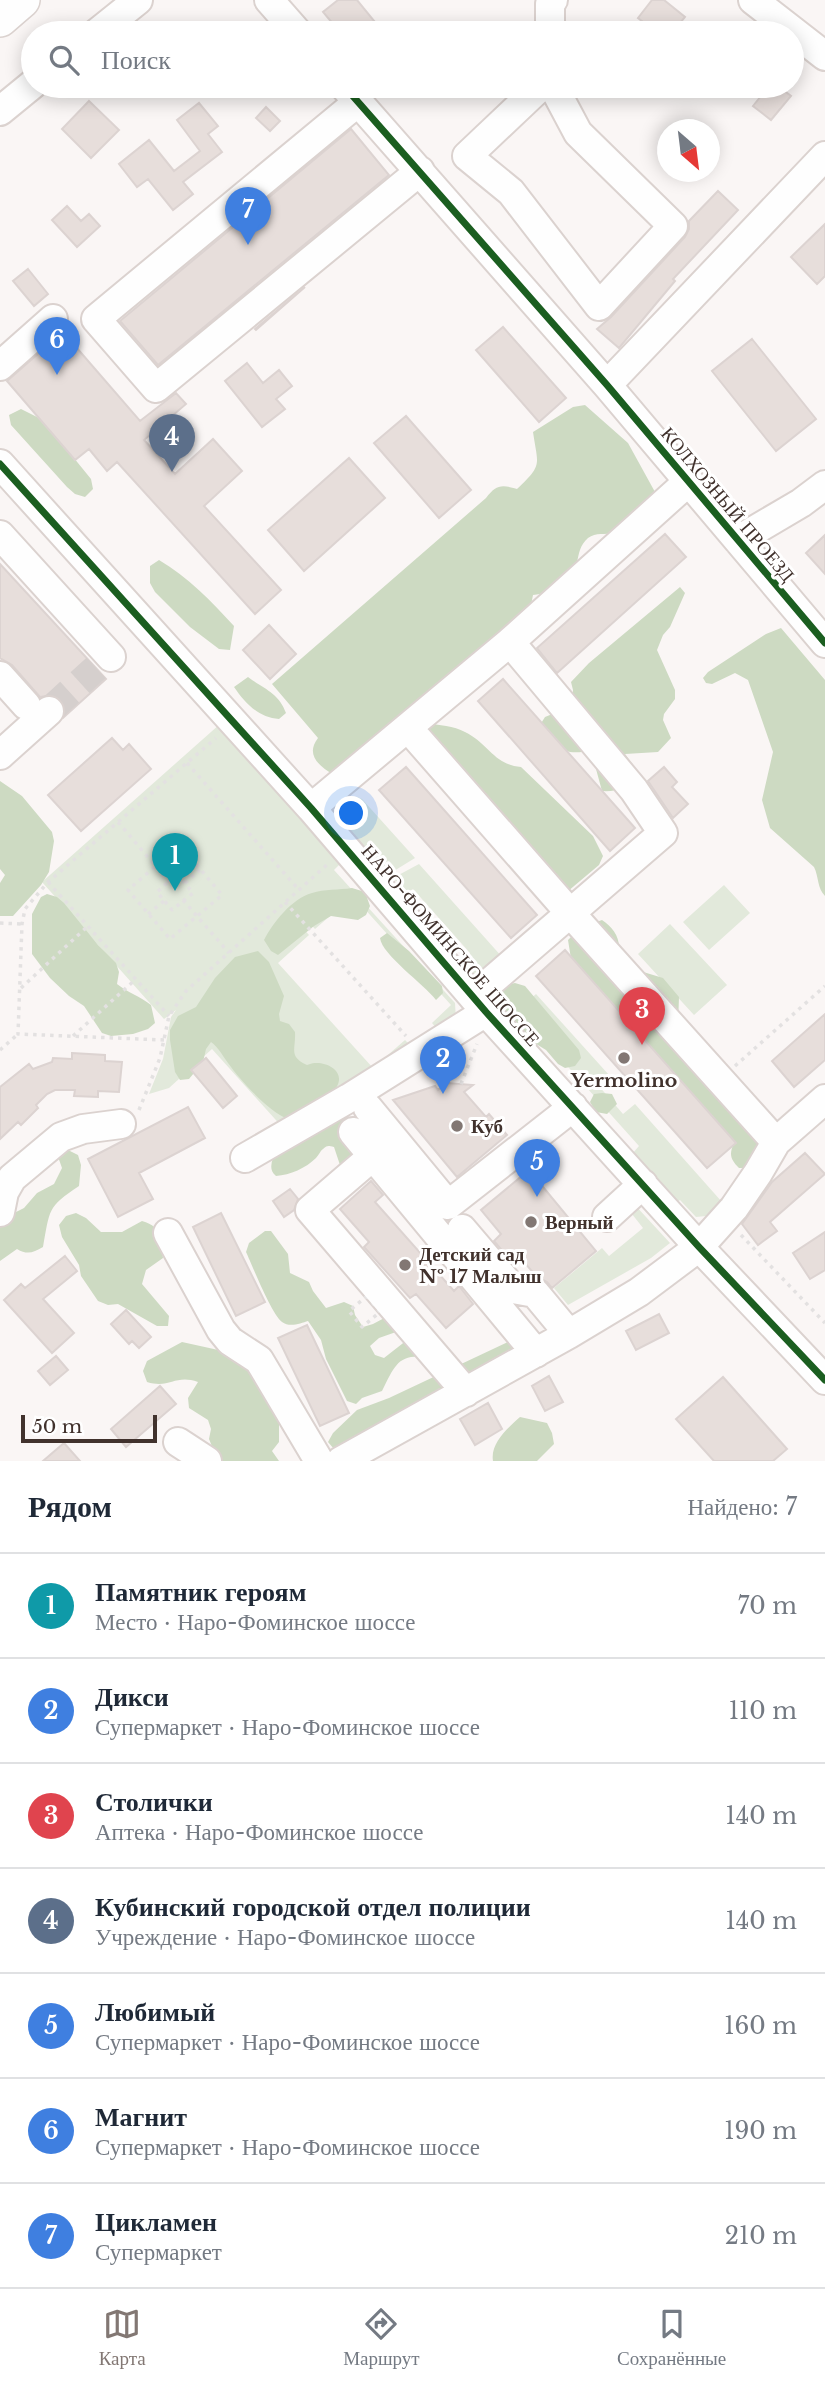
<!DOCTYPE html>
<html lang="ru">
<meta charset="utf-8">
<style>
:root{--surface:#fff;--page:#f6f6f7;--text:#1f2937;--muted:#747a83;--line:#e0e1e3;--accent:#827773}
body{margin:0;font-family:"Libre Baskerville",serif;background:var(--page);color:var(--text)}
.compass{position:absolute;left:657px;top:119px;width:63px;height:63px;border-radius:50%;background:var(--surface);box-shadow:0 4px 18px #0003;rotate:152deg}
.scale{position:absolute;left:21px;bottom:18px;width:136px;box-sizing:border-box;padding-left:7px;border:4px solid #41322d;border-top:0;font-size:19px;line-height:24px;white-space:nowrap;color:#41322d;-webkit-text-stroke:5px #fff;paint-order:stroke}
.you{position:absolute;left:352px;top:814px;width:24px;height:24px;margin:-18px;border:5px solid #fff;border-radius:50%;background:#1a73e8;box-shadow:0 0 0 10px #1a73e833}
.badge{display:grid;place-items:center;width:46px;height:46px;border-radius:50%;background:var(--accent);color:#fff;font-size:23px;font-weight:700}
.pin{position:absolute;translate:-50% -58px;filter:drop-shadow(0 2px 4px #0008)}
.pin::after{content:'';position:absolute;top:37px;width:24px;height:21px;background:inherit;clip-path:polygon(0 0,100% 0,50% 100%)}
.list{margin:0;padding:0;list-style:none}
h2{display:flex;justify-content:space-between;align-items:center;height:91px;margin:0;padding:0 28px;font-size:30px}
h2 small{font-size:23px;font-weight:400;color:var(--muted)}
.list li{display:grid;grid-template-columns:46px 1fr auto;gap:21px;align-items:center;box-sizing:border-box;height:105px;padding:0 28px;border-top:2px solid var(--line)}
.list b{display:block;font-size:26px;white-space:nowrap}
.list p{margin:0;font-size:23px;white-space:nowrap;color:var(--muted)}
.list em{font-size:23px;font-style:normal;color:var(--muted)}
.icon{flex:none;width:38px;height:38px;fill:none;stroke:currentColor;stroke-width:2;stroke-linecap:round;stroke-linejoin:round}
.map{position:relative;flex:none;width:825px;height:1461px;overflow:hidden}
.search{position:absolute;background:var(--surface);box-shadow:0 4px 18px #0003;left:21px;right:21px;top:21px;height:77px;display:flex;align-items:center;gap:18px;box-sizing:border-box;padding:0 24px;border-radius:38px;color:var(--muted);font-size:26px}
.sheet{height:826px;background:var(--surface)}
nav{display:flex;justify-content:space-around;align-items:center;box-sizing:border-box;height:98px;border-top:2px solid var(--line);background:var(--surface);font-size:19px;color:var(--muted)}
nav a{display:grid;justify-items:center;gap:4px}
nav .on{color:var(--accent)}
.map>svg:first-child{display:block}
.green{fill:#e2e9db}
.forest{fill:#cddac2}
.building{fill:#e7dedb;stroke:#dcd3d1;stroke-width:2}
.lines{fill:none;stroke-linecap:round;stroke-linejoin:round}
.minor-tunnel{stroke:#d5cfcd;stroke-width:28;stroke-dasharray:28 14;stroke-linecap:butt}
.minor-casing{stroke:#dbd2cf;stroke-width:32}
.major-casing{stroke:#dbd2cf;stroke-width:38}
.path{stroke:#e3e1e1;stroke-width:3.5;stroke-dasharray:3.5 5;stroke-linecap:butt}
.minor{stroke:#fefefe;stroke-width:28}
.major{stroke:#fefefe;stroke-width:35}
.cycleway-casing{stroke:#fff;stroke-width:11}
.cycleway{stroke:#1b5e20;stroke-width:7}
.poi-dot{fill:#827773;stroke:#fff;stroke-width:2.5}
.labels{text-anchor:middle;stroke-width:6;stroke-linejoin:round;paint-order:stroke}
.street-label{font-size:19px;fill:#41322d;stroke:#fff}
.poi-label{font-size:19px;font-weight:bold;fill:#41322d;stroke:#fff;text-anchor:start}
</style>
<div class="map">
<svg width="825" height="1461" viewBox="0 0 825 1461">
<rect width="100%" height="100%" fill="#faf6f5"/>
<!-- green -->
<path class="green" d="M220 724 342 862 334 870 455 1003 456 1020 437 1029 432 1023 451 1005 353 896 315 929 293 905 288 911 309 935 278 963 373 1068 405 1040 414 1049 284 1129 212 1049 169 1088 149 1094 163 1059 171 1017 176 1010 164 1019 42 882Z
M357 797 362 799 415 858 389 874 334 812 352 798Z
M419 864 503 958 472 979 463 968 470 953 413 889 407 893 393 878Z
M724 885 750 913 709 950 683 922Z
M670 924 727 985 694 1015 638 954Z
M536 994 609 1075 598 1085 623 1114 635 1104 722 1202 706 1216 696 1217 680 1200 676 1203 632 1154 639 1146 526 1020 510 1017Z
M634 1204 670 1243 651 1258 568 1305 554 1288 602 1248 609 1256 643 1228 628 1209Z"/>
<!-- forest -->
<path class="forest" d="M585 405 628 443 655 492C644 507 633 529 614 533 605 535 596 532 588 538 580 545 579 553 577 562 571 585 554 592 533 595L528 620 497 642 463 661 453 673 334 775C319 766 305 755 318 738L272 684 486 498C496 485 501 484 517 489 543 464 538 466 533 432L573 407Z
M21 409 43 420 91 479 93 489 85 497 75 494 67 487 11 425 9 415Z
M159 560C188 577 211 601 234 626L230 650 219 649 190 627 155 592 150 583V566Z
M680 587 685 593 670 627 663 635 657 650 675 690V699L664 714 663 720 671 738 658 752 625 754 642 777C630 787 617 792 602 791L596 769 605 759 593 750C561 757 560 748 540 725L545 717 572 706 573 690 571 682 589 663Z
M781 628 825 680V896C817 888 819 877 814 867L770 828 762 800 773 752 748 680 735 673 712 684 706 683 703 678 708 672 766 634Z
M248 677C264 689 279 693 286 713L279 719C259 718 245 703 234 687Z
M426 723C439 725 454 726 465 732 488 743 494 765 521 767L593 836 603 856 599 865 561 897 424 745Z
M0 781 22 796 52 832 54 841 49 872 41 885 13 916H0V883L5 875 0 869Z
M352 888 365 892 370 906 366 915 358 920 331 916 314 926 278 955 271 951 264 940C273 923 291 899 312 893 324 889 339 890 352 888Z
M47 894 57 897 64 903 98 945 116 963 119 972 117 984C128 993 140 996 151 1005L155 1023 148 1029 133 1034 111 1036 102 1033 84 1006 69 996 50 978 32 954V914L41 897Z
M602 920C612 927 620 936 619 950L640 971 663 978 679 997 678 1024 769 1139 748 1168H739C730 1159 729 1154 734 1143L641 1042 643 1031 624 1021 572 965 568 940 580 928Z
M387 933 409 951 442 986 443 993 436 1000C424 984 382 955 380 938Z
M258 951 269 962 284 996 279 1014 280 1021 289 1024 295 1032C296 1050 288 1056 307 1065 322 1058 348 1070 336 1088 330 1098 300 1112 288 1119 268 1111 241 1081 228 1063 222 1055 219 1048 211 1042L206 1049 203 1062 189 1079 180 1080 175 1072 170 1040V1030L178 1016 196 1007 215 978 235 957Z
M515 983 525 986 579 1050 581 1058 575 1066 565 1068 558 1064 546 1050 528 1039 506 1017 496 1002 498 991 506 985Z
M602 1093 612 1094 617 1104 607 1114 596 1112 590 1102 594 1094Z
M345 1112 362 1151 341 1168 334 1147C328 1146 328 1145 323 1149 320 1151 319 1155 316 1158 306 1168 290 1175 276 1176 267 1169 273 1159 276 1150Z
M540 1147 549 1151 547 1161 542 1168 531 1167 525 1163 527 1153Z
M64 1148 78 1155 81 1165 79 1186C47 1207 50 1210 43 1247 33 1253 27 1255 17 1249L0 1261V1226L14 1213 24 1208 37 1193 54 1184 62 1168 56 1151Z
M76 1213 86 1218 101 1232H122L142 1221C164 1228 161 1238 163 1258L146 1270 142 1284 169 1316 168 1326H157L118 1304 108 1305 98 1301 81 1276 79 1265 62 1237 59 1225 66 1216Z
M265 1231H271L288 1254 290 1273 309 1282 313 1291 326 1308 344 1302 353 1306 355 1315 363 1327 373 1324 390 1315 396 1332 379 1338 370 1346 375 1355 384 1358 416 1333 433 1358C399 1352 396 1363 382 1391L362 1398 356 1404 347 1401 326 1359 321 1340 308 1321C301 1323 290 1328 282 1322 271 1313 253 1267 246 1252L249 1243Z
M510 1341 522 1349 334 1449 328 1442 333 1433 357 1410 389 1398Z
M182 1342 241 1355 263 1375 279 1423V1442L272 1451 279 1461H218L209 1439 211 1429 208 1420 189 1408 188 1398 198 1382C175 1374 170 1389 147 1382L143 1371 147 1361Z
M520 1417 547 1423 552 1433 554 1444 537 1461H493C490 1443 508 1428 520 1417Z"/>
<!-- building -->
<path class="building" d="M338 0H357L375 22 360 33H356L348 24 339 31 323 12Z
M652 0H664L685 17 672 33H657L638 18Z
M769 86H778L791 96 771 120 753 106Z
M89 101 119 130 91 158 62 129Z
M199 103 218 126 208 134 222 152 183 182 193 194 173 210 148 179 137 187 119 164 149 140 174 171 200 151 177 120Z
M266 107 280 121 270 131 256 118Z
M351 129 389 175 158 365 120 321Z
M718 191 738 210 673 279 675 281 619 348 597 329 611 317 685 237 689 229V221Z
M67 206 81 221 89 214 100 226 77 247 52 220Z
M825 224V276L817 284 791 257Z
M28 269 48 294 34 306 13 281Z
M305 287 256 330 255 329Z
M503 327 566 398 539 422 476 350Z
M63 332 140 421 176 393 186 404 144 440 175 474 213 439 242 471 204 506 281 590 255 614 117 462 107 471 89 449 75 460 7 381Z
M752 339 816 419 776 451 712 371Z
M247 363 263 383 279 370 292 386 276 399 285 409 262 427 225 381Z
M406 416 471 490 439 518 374 443Z
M349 458 385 498 304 571 268 530Z
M665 534 686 557 557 673 537 648Z
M825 535V574L806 553Z
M0 564 106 679 64 717 65 708 61 699 53 695 40 697 12 665 0 658Z
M269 625 296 654 270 679 243 650Z
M503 679 635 828 610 851 478 701Z
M112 738 123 750 129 744 151 769 81 831 48 795Z
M406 767 537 915 511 938 379 790Z
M664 767 677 782 672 787 688 804 673 818 648 781Z
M565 950 736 1143 707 1168 536 976Z
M825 1014V1060L794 1087 772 1061Z
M72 1053 105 1055V1061L122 1062 119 1092 98 1091V1097L74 1096 75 1090H55L47 1094 36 1105 38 1108 21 1125 18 1122 0 1139V1087L29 1064 33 1069 52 1062 53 1058 72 1059Z
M206 1058 237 1096 223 1108 191 1070Z
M446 1083 473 1085 464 1092 486 1117 489 1114 507 1135 457 1177 393 1100 435 1086 438 1090Z
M188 1107 205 1138 139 1173 153 1199 118 1217 88 1159Z
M805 1153 825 1174 770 1222 777 1231 758 1245 742 1224 772 1182Z
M529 1170 596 1251 552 1288 547 1282 536 1276 519 1256 512 1262 494 1241 501 1234 481 1210Z
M371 1181 383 1195 375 1202 454 1291 459 1286 473 1304 446 1328 416 1294 410 1298 364 1247 369 1242 340 1209Z
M290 1189 298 1199 294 1210 284 1217 273 1201Z
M221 1213 265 1302 236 1316 193 1227Z
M825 1232V1270L810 1279 793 1253Z
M65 1256 77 1271 43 1299 74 1333 52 1353 4 1300 21 1284 25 1288Z
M126 1310 151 1337 139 1348 132 1341 129 1344 111 1324Z
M659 1314 669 1333 636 1350 626 1331Z
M307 1325 349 1413 320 1426 278 1338Z
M56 1356 68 1370 50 1385 38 1371Z
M549 1376 563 1402 545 1411 532 1386Z
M723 1377 787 1449 773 1461H714L676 1419Z
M160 1386 176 1404 126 1447 111 1429Z
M488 1403 502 1429 475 1445 460 1419Z
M64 1443 80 1461H43Z"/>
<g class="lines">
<!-- minor-tunnel -->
<path class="minor-tunnel" d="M49 711 96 668"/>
<!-- minor casing -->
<g class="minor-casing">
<path id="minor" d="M269 0 298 33
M753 0 825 56
M97 33 138 0
M550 33V4L553 0
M344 86 607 385 825 643
M541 86 467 156 511 192 599 306 673 226 578 133 553 86
M358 102 96 319 156 388 420 171
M0 111 33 84
M0 366 53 319
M607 385 825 156
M0 464 311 808 486 1012 699 1247 825 1380
M0 535 111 657
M738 540 801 503 825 485
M510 642 689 481
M0 676 26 705
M0 755 49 711
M311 808 510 642 634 790 663 833 474 996
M368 1108 448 1205 573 1107
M353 1132 536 1353
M776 1142 825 1099
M373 1156 310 1210 466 1392
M245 1158 349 1098 486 1012
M0 1212 4 1192 12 1178 61 1137 83 1129 121 1124
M607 1217 643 1184
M462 1229 513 1289 535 1293 569 1334
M168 1233 221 1330 230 1341 259 1360 319 1461
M178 1442 207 1461
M341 1461 569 1334 639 1292 699 1247 734 1208 758 1173 776 1142 571 914 408 728"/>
</g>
<!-- major casing -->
<g class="major-casing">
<path id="major" d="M0 19 22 0"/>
</g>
<!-- path -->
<path class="path" d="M187 763 299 890
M118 822 169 882
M180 845 222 895 170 939 128 890Z
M177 874 193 893 172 910 157 892Z
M48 882 169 1016
M185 883 200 870
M183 900 229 953
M285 902 406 1036
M148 914 164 901
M0 923 22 924
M21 988 88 926
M73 1036 136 979
M164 1040 18 1034 22 924 25 909 48 882 216 738
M0 1050 18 1034
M735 1066 825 986
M461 1084 477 1044
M139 1110 160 1058 169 1016 186 991 329 863
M741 1235 825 1323
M367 1296 380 1312 362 1327 349 1311Z"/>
<!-- minor -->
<use href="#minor" class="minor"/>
<!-- major -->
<use href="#major" class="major"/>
<!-- cycleway casing -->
<g class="cycleway-casing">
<path id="cycleway" d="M344 86 607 385 825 643
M0 464 311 808 486 1012 699 1247 825 1380"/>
</g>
<!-- cycleway -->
<use href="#cycleway" class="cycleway"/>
</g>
<!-- markers -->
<g class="poi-dot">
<circle cx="624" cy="1058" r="7"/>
<circle cx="457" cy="1126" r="7"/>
<circle cx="531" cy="1222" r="7"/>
<circle cx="405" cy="1265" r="7"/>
</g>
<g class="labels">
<!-- street labels -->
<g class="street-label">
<text transform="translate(728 504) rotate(50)" y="7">КОЛХОЗНЫЙ ПРОЕЗД</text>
<text transform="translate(451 945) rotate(49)" y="7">НАРО-ФОМИНСКОЕ ШОССЕ</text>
</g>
<!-- poi labels -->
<g class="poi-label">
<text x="624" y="1087" text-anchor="middle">Yermolino</text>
<text x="471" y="1133">Куб</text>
<text x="545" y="1229">Верный</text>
<text x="419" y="1261">Детский сад<tspan x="419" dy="22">№ 17 Малыш</tspan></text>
</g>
</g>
</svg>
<svg class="compass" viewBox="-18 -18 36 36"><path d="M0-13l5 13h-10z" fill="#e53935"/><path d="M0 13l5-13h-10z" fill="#747a83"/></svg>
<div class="scale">50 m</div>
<div class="you"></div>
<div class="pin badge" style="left:175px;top:891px;background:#0f9aa8">1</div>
<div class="pin badge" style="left:443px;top:1094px;background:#3f7fe0">2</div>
<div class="pin badge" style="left:642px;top:1045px;background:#e0444e">3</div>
<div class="pin badge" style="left:172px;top:472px;background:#5c6f8a">4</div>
<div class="pin badge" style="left:537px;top:1197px;background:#3f7fe0">5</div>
<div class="pin badge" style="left:57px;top:375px;background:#3f7fe0">6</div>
<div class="pin badge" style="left:248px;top:245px;background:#3f7fe0">7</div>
<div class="search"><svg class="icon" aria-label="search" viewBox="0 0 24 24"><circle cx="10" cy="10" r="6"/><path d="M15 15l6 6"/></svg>Поиск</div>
</div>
<section class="sheet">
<h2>Рядом<small>Найдено: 7</small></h2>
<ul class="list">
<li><span class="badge" style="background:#0f9aa8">1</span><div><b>Памятник героям</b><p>Место · Наро-Фоминское шоссе</p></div><em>70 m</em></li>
<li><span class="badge" style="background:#3f7fe0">2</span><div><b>Дикси</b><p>Супермаркет · Наро-Фоминское шоссе</p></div><em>110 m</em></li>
<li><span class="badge" style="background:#e0444e">3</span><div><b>Столички</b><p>Аптека · Наро-Фоминское шоссе</p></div><em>140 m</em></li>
<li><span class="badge" style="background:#5c6f8a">4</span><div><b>Кубинский городской отдел полиции</b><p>Учреждение · Наро-Фоминское шоссе</p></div><em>140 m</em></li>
<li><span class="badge" style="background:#3f7fe0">5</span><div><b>Любимый</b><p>Супермаркет · Наро-Фоминское шоссе</p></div><em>160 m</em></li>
<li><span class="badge" style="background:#3f7fe0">6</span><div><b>Магнит</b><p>Супермаркет · Наро-Фоминское шоссе</p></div><em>190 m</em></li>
<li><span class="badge" style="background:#3f7fe0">7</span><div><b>Цикламен</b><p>Супермаркет</p></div><em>210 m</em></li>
</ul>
</section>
<nav>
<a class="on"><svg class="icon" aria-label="map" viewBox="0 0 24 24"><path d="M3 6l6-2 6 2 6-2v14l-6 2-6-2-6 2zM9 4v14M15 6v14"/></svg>Карта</a>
<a><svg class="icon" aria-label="directions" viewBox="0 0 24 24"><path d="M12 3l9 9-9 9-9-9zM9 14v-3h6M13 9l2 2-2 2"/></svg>Маршрут</a>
<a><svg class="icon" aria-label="saved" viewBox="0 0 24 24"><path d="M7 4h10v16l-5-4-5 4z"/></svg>Сохранённые</a>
</nav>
